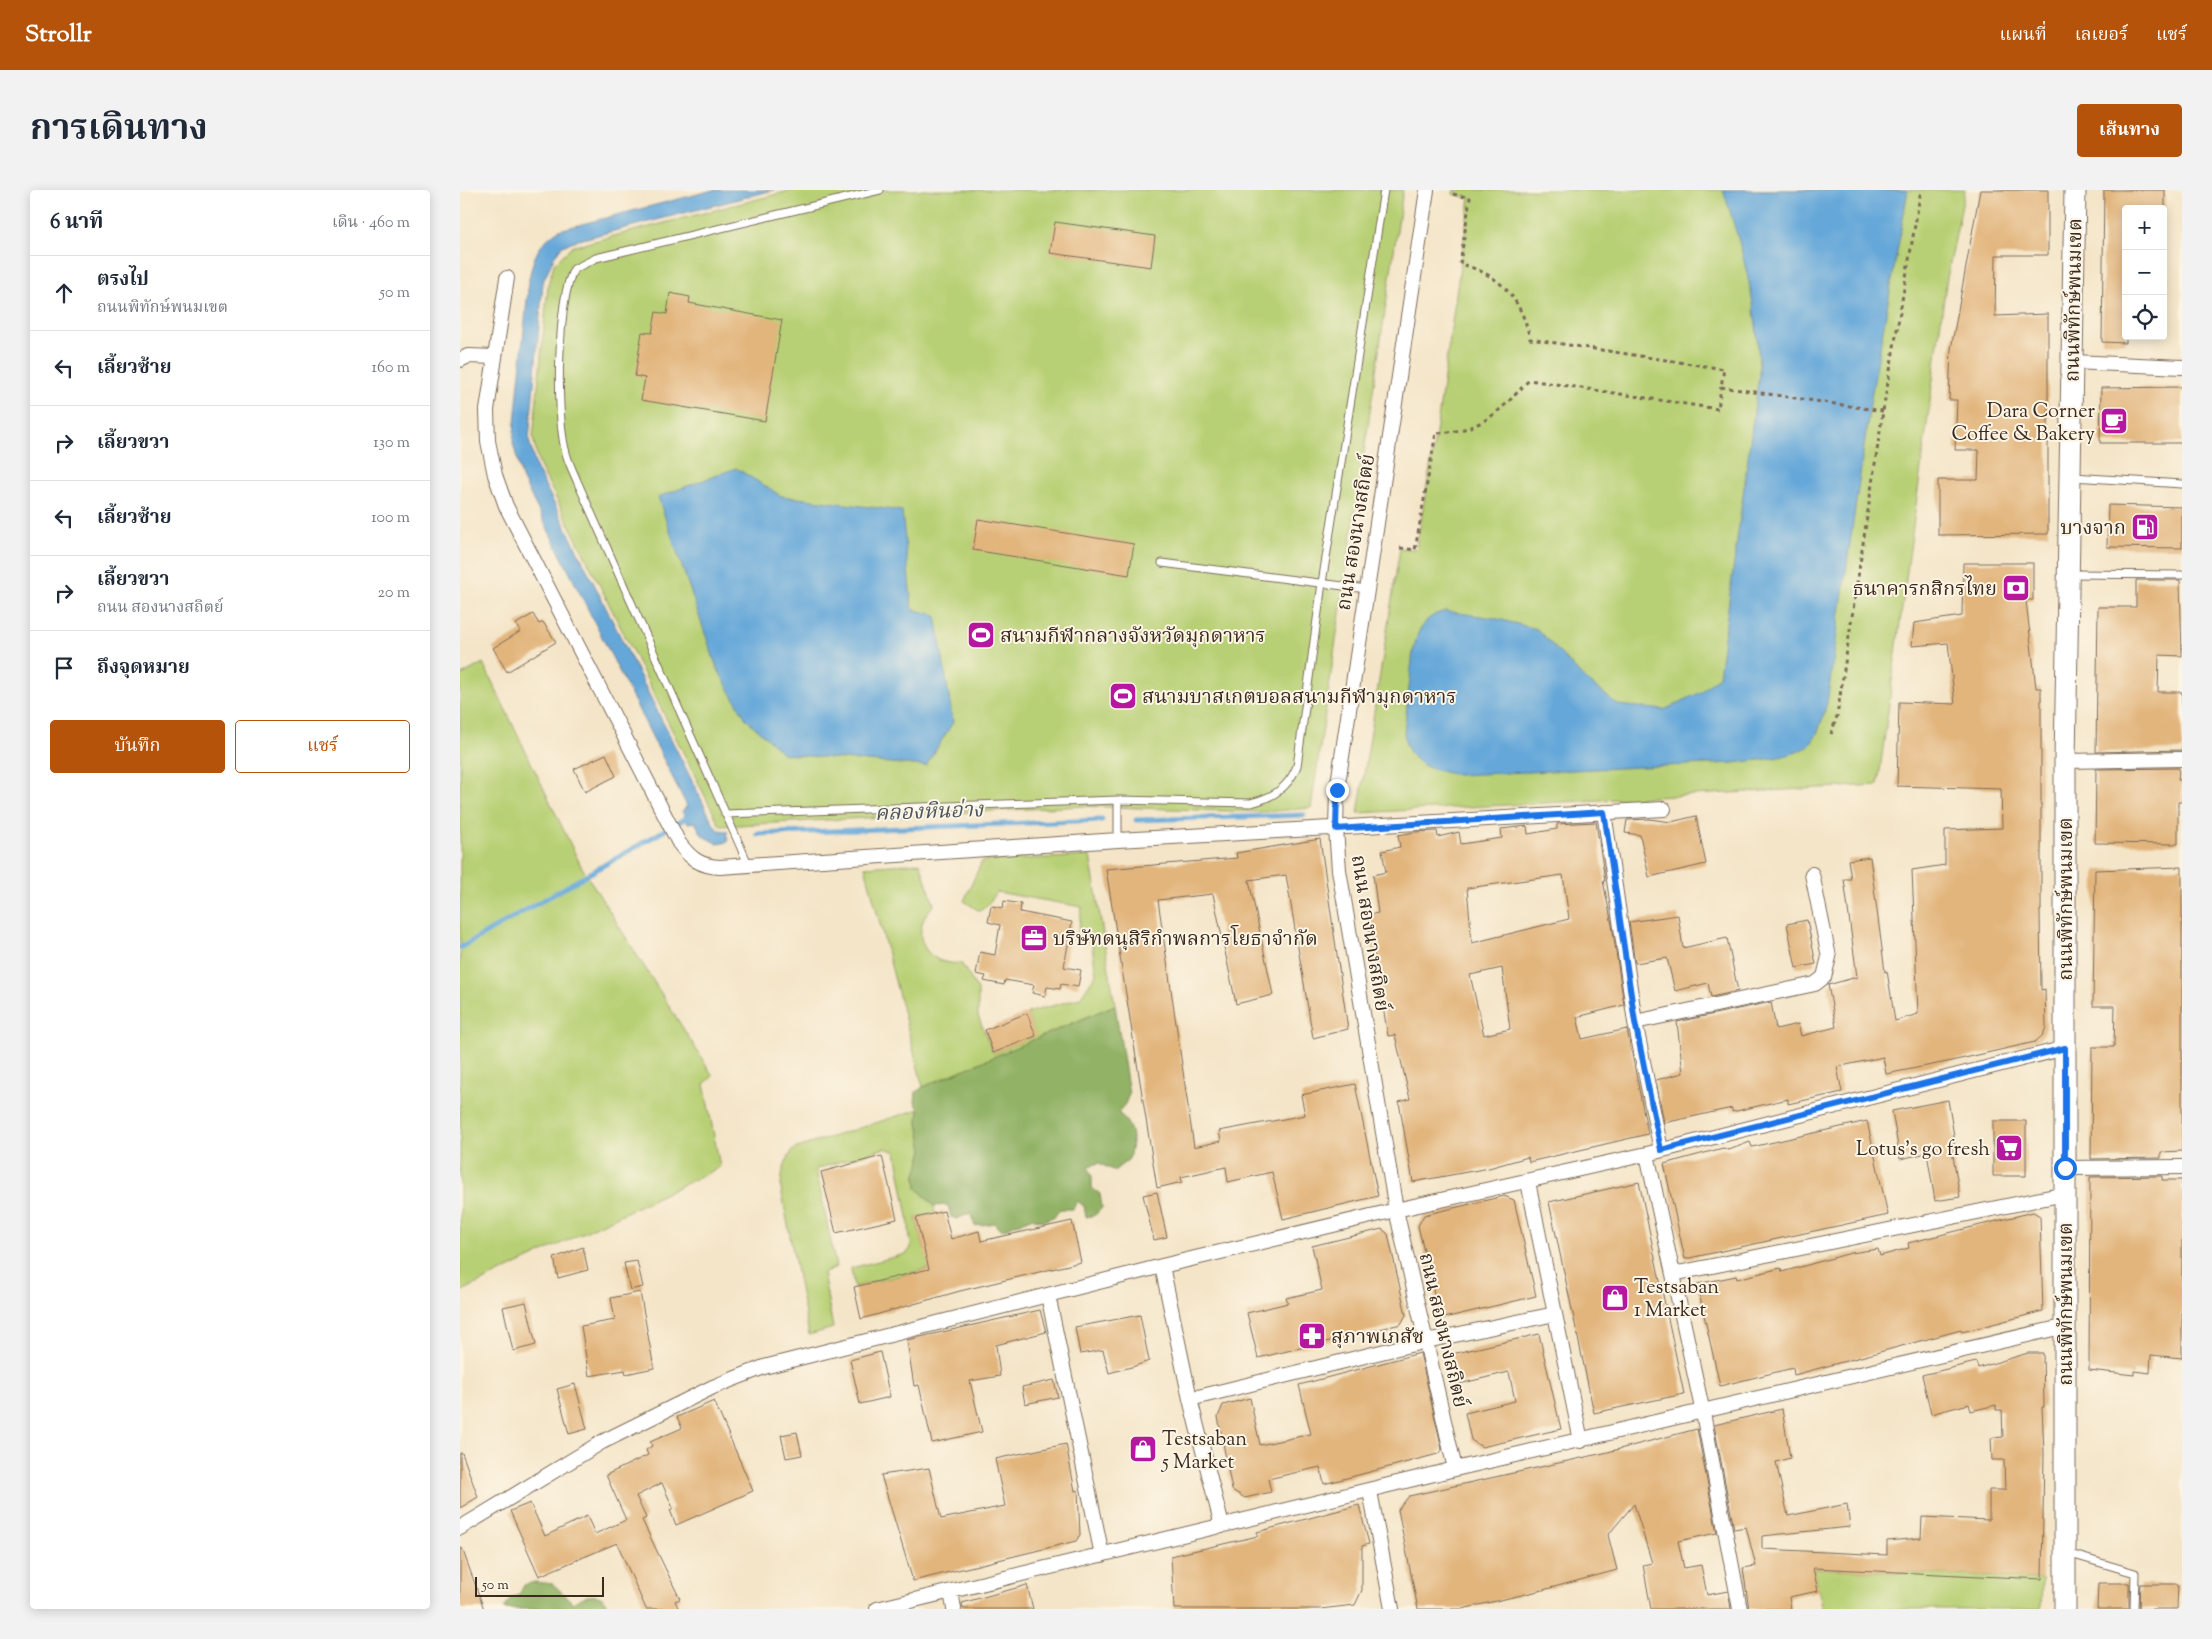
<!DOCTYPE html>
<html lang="th">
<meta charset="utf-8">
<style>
:root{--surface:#fff;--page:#f2f2f3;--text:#1f2937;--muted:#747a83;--line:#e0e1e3;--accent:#b45309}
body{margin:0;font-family:"Sorts Mill Goudy","Noto Serif Thai",serif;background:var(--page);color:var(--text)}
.controls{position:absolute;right:15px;top:15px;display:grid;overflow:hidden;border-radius:5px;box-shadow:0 2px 12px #0003}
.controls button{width:45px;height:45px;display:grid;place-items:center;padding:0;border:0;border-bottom:1px solid var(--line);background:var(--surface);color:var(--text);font:25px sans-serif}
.scale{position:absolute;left:15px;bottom:12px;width:129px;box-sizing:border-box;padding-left:5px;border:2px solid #3b2a1e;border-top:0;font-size:14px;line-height:18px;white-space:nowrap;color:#3b2a1e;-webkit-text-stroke:4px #fcf5e5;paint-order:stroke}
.stop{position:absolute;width:15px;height:15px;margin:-11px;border:4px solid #1a73e8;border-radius:50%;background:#fff}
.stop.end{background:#1a73e8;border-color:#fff;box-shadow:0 1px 5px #0008}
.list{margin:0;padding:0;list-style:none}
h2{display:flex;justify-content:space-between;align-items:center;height:65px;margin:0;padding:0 20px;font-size:21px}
h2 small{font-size:16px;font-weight:400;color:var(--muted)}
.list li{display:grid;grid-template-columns:32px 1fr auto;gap:15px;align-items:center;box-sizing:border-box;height:75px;padding:0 20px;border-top:1px solid var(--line)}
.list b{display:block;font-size:19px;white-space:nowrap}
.list p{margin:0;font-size:16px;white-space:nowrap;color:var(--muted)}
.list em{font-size:16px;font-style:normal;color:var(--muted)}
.actions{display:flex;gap:10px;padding:15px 20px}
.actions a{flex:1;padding:11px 0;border:1px solid var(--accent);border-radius:5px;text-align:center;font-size:18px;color:var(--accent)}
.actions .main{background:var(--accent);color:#fff}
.icon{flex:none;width:28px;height:28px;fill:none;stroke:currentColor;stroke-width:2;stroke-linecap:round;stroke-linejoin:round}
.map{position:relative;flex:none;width:1722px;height:1419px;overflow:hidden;border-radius:5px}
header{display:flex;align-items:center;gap:30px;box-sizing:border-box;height:70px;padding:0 25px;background:var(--accent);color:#fff}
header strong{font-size:24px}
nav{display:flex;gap:28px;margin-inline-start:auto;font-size:18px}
.intro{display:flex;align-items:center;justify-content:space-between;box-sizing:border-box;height:120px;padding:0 30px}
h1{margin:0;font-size:35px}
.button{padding:12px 22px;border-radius:5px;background:var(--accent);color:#fff;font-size:18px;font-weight:700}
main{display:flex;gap:30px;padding:0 30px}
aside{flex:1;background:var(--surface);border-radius:5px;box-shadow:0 2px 12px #0003}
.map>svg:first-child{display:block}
.green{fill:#b8d075;stroke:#7a7d4a}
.forest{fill:#92b266;stroke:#666e42}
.water{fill:#65a7d9;stroke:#50687c}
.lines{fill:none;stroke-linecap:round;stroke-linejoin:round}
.stream{stroke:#65a7d9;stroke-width:5}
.building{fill:#e2b57d;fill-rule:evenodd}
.service-casing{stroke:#7c6b5a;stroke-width:9}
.minor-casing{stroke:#7c6b5a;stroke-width:16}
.primary-casing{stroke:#7c6b5a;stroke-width:23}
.path{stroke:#7c6b5a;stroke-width:3;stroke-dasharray:4 4;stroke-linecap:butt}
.service{stroke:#fff;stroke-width:7}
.minor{stroke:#fff;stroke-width:14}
.primary{stroke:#fff;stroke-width:21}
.route{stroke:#1a73e8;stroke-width:6}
.labels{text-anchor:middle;stroke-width:4;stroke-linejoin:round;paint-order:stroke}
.street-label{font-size:20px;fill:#3b2a1e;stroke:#fcf5e5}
.poi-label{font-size:20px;fill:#3b2a1e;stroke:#fcf5e5;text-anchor:start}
.water-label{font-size:21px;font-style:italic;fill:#4a565f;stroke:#fcf5e5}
</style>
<header>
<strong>Strollr</strong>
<nav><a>แผนที่</a><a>เลเยอร์</a><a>แชร์</a></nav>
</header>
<div class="intro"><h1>การเดินทาง</h1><a class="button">เส้นทาง</a></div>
<main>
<aside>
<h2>6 นาที<small>เดิน · 460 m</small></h2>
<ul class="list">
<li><svg class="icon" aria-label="ahead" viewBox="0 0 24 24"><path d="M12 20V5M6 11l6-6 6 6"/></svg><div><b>ตรงไป</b><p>ถนนพิทักษ์พนมเขต</p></div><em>50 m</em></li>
<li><svg class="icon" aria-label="left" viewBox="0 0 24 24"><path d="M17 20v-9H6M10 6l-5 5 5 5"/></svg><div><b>เลี้ยวซ้าย</b></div><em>160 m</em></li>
<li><svg class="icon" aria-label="right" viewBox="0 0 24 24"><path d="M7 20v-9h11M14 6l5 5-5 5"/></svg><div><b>เลี้ยวขวา</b></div><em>130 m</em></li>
<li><svg class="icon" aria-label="left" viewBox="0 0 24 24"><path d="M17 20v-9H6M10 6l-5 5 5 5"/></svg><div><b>เลี้ยวซ้าย</b></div><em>100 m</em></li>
<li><svg class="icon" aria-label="right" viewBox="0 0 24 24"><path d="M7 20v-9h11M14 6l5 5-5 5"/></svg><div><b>เลี้ยวขวา</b><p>ถนน สองนางสถิตย์</p></div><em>20 m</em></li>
<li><svg class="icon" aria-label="arrive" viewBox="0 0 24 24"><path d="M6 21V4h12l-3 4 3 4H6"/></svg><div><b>ถึงจุดหมาย</b></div></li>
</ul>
<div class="actions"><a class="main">บันทึก</a><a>แชร์</a></div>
</aside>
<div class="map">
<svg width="1722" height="1419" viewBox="0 0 1722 1419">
<rect width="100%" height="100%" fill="#fcf5e5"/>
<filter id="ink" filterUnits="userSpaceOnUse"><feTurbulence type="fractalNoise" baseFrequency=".02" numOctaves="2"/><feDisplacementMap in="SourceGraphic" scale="10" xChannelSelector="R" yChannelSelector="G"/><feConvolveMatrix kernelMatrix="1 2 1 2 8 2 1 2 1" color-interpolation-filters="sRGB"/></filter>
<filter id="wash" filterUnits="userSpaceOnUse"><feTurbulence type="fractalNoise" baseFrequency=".0096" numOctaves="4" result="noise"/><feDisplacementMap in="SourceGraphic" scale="20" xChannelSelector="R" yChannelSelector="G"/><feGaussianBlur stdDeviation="1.12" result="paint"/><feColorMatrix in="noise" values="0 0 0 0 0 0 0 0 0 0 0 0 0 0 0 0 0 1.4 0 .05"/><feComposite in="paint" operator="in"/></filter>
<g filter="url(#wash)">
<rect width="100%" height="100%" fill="#f4e5c8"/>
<!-- green -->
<path class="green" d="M333 0H943L851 618 800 622 623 616 260 636 79 274 73 248 88 96 94 74 111 57Z
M994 0H1505L1486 93 1418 595 898 623 940 358 956 359 976 243 1010 8 993 4Z
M23 473 121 676 253 886 244 894 260 977 0 1102V486Z
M630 666 655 815 463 897 405 677 460 673 474 715C447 741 464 777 501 773L518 800V826L533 863 575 846 567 823 620 808 636 784 632 755 618 743 622 717 537 702 526 717 518 720 504 711 522 671Z
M459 919 458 933 463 960 456 985 457 998 474 1016 475 1023 456 1028 464 1059 483 1055 487 1074 394 1097 391 1078 446 1064 451 1058 448 1027 436 962 425 958 356 979 376 1077 363 1083 373 1138 349 1145 321 999C321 983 324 972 334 959Z
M1353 1378 1582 1389 1581 1419H1363Z"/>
<!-- forest -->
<path class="forest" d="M655 815 669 904 665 914 658 922C674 938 674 947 669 969L654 981 639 973 628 976 632 987V998L640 1004 642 1018 634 1026 626 1027 624 1016 617 1011 613 1019H600L595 1026 583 1031 571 1028 542 1040 534 1033 515 1036 510 1023 497 1029 491 1027 488 1015 474 1016 457 998 456 985 463 960 458 933 459 919 455 912 456 902 463 897Z
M75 1392 93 1394 113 1413C126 1403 144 1401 150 1419H44L51 1408 59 1405 64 1395Z"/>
<!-- water -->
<path class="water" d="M253 0H314L111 52 101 57 94 67 83 92 69 250 76 277 254 635 258 640 267 641 268 652 258 654 242 645 235 632 228 633 222 621 227 616 62 288 53 253 69 89C74 65 78 54 99 40Z
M1263 0H1448L1411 208 1367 513C1363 525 1360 543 1351 553 1336 569 1294 570 1273 573L998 585C969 579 948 576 944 543L953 461 958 443 967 430 976 424 985 421 1034 428 1077 439 1123 487 1158 515 1204 520 1241 502 1259 486 1299 184C1299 121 1283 59 1263 0Z
M276 278 321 306 442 321 452 419 476 425 493 532 466 576 324 564 286 529 257 478 198 307Z"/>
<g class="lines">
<!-- stream -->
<path class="stream" d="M676 630 844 625
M297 644 642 630
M0 758 226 628 232 627"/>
</g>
<g id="blocks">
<!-- building -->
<path class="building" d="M1520 0H1588V65H1536L1535 126 1588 124V344L1478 345V290H1518L1519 260H1495L1497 210H1489L1491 159Z
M1644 0H1705V19H1666V153L1642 152Z
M595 32 695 46 691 77 590 63Z
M210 103 230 107 229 113 322 130 305 231 181 210 185 188 175 186 182 142 192 143 196 122 207 124Z
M1722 197V253H1640L1641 198Z
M1648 315 1722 317V358L1647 357Z
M518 329 674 354 669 385 513 360Z
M1503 373H1573V410H1566L1576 498H1581V720H1580L1581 800 1585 799 1586 837 1583 845 1575 852 1487 872 1426 884 1423 867 1377 877 1382 902 1328 914V909L1272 922V918L1204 933 1196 890 1223 883 1217 832 1311 812 1316 839 1338 834 1341 846 1376 837 1368 795 1397 787 1384 689H1391L1388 670 1410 667 1425 782 1427 781 1435 831 1458 824 1452 680 1485 675V640L1542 638 1541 599 1437 596 1439 512 1495 514 1488 453 1452 456 1454 433 1502 426Z
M1676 390H1720L1722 466 1699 465 1698 502H1722V560L1636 562 1638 417H1676Z
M73 424 79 434 83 432 96 452 47 482 33 458 61 441 56 434Z
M146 564 156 586 125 602 114 579Z
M1719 578 1718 590H1722V612H1718V654L1635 653 1636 579Z
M1236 626 1246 674 1189 687 1180 645 1165 643 1167 630 1189 629 1211 632Z
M1136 632 1145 691H1143L1152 735 1164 815 1117 827 1122 849 1167 839 1188 944 1069 972 1068 967 1029 978 953 992 939 912 950 909 935 845 928 846 907 725 918 723 913 685 926 682 922 661 940 657 938 645 955 642 977 641 978 647 999 642 1001 654 1042 648 1041 639 1067 636 1068 644 1097 639V634ZM1103 685 1109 729 1012 753 1007 698ZM1042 778 1050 839 1024 845 1010 785Z
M860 649 888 839 853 848 826 685 789 690 813 805 776 814 753 704 698 710 734 957 761 951 759 941 845 925 841 905 895 894 918 1006 823 1029 812 982 768 992 766 977 721 987 722 992 697 998 646 679 777 668 776 663Z
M1722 677V961L1701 962V968L1631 969 1632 857H1654L1655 816H1633L1635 680Z
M544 711 561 714 560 722 612 732 604 777 621 780 618 797 601 794 600 799 587 797 585 806 572 803 574 795 545 790 544 795 524 791 526 786 516 784 520 762 535 765 540 735 528 732 531 716 543 718Z
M1218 725 1223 758 1267 748 1278 801 1251 807 1248 793 1215 801 1207 768 1175 773 1169 732Z
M1347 730 1356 774 1336 778 1327 734Z
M567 823 576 846 533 863 525 840Z
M1488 910 1495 952 1491 954 1500 1007 1475 1011 1467 963 1440 969 1432 921Z
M1407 931 1428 1025 1225 1069 1204 974 1263 958 1269 960 1290 952 1292 957Z
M1533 931H1566V986H1533Z
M422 966 437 1029 376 1043 361 982Z
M1702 986V990H1722V1168L1691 1165 1690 1183 1674 1181V1185L1629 1180 1630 987Z
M1179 992 1224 1204 1134 1223 1089 1012Z
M697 1002 707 1047 694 1050 683 1005Z
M1044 1006 1054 1010 1076 1106 980 1129 958 1036 964 1025Z
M484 1021 491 1049 519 1041 521 1051 612 1031 621 1072 500 1101 401 1129 394 1097 469 1079 456 1028Z
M1573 1022 1580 1026 1583 1121 1502 1142 1501 1140 1334 1185 1333 1178 1260 1196 1237 1094 1276 1086 1277 1089 1321 1078 1322 1082 1391 1063 1418 1059 1420 1066 1449 1058 1448 1053Z
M922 1039 928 1044 946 1125 941 1134 798 1168 787 1123 828 1113 826 1108 862 1100 852 1056Z
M123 1057 128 1080 98 1088 94 1068Z
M177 1071 183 1097 170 1100 164 1073Z
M180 1102 194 1178 166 1184 165 1180 129 1186 121 1136 155 1130 151 1108Z
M66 1112 76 1155 53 1161 43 1117Z
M580 1120 586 1142 536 1155 540 1186 510 1191 522 1242 472 1253 459 1195 454 1196 447 1150Z
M680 1125 689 1171 675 1176 649 1183 643 1160 620 1164 615 1137Z
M1079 1144 1101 1239 1022 1257 1011 1250 1005 1223 1055 1211 1049 1182 999 1194 992 1164Z
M420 1162 430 1207 400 1214 390 1170Z
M960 1163 982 1259 978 1264 864 1294 860 1277 808 1289 811 1302 785 1308 772 1300 758 1227 763 1215 790 1208 800 1255 851 1244 839 1195Z
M1568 1163H1583L1584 1217H1582L1584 1263 1582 1389 1353 1378 1358 1401 1329 1407 1331 1419H1289L1283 1378 1296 1376 1286 1337 1274 1339 1254 1235 1322 1219 1330 1268 1316 1272 1328 1326 1387 1314 1390 1337 1302 1346V1359L1427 1365V1351L1461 1348 1462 1327 1529 1330V1300H1545L1544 1270H1532L1531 1248 1543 1247 1542 1220H1536V1215L1511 1221 1509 1214 1471 1224 1462 1185 1516 1172 1518 1178Z
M594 1190 598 1207 565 1214 562 1197Z
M115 1194 127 1239 109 1244 97 1199Z
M254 1211 293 1301 216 1335 210 1320 213 1318 202 1293 176 1306 186 1328 182 1330 220 1409 215 1411 219 1419H186L157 1353 79 1386 50 1321 70 1313 85 1346 127 1326 135 1344 166 1330 146 1285 188 1265 186 1260 192 1256 190 1252 222 1238 217 1227Z
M1237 1239 1257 1343 1218 1351 1224 1378 1241 1375 1247 1405 1268 1401 1271 1419H1191L1183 1375 1192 1373 1174 1314 1148 1345 1157 1380 1083 1400 1002 1419H958L938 1320 949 1306 1144 1263Z
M337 1242 342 1265 326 1268 321 1245Z
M606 1254 615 1301 618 1300 620 1345 616 1351 453 1391 421 1285 469 1278 481 1329 545 1316 535 1269Z
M0 1263H2L18 1307 0 1318Z
M899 1315 909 1354 902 1356V1400L895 1415 860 1419H714L711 1366 798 1346 797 1342Z
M0 1358H2L24 1419H0Z
M1638 1393H1669V1419H1637Z
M1680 1394H1718L1717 1419H1679Z
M567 1395 573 1419H503L502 1413Z"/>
</g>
</g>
<g filter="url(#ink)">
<use href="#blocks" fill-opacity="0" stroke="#7c6b5a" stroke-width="1"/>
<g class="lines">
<!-- service casing -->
<g class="service-casing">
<path id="service" d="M1613 287 1722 294
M702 373 907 399
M1610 384 1722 385
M265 624 658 610 791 613C813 608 829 597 837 576L862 393 924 0
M658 650V610
M289 676 117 291C113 281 107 270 105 259 96 224 97 108 114 79L136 68 420 0
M1607 1363 1675 1383 1674 1419"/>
</g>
<!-- minor casing -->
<g class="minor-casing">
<path id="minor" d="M967 0 877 600 876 639 879 680 936 1020 995 1279
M47 88 27 220 28 251 35 285 46 316 219 653C231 669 240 676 260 677L658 650 1204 619
M0 170 8 166 35 167
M1613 172 1722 177
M1605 571 1722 569
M1144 622 1175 832 1201 960
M1175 832 1355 794 1364 787 1369 767 1352 684
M1187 964 1243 1223 1280 1419
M1605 978 1722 977
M1068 992 1121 1251
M702 1076 730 1209 762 1336
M1213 1084 1605 1004
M588 1105 642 1365
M730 1209 966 1151 1095 1124
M910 1301 932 1419
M0 1338 142 1252 253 1197 304 1177 702 1076 936 1020 1187 964 1605 858
M491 1401 494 1419
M417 1419 995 1279 1606 1136"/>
</g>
<!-- primary casing -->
<g class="primary-casing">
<path id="primary" d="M1605 1419V571L1615 0"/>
</g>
<!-- path -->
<path class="path" d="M993 4 1010 8 1000 74C1040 84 1061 108 1070 149L1264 179 1261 197 1423 221
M940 358 955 360 976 243C1023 241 1039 222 1069 190L1258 219 1261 197
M1371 544 1377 526 1423 221 1461 0"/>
<!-- service -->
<use href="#service" class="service"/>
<!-- minor -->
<use href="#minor" class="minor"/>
<!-- primary -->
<use href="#primary" class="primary"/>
</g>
</g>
<g class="lines" filter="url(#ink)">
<!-- route -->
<path class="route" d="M877 600 876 639 1144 622 1175 832 1201 960 1605 858V978"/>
</g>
<!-- icons -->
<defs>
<g id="cafe-square" transform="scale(1.4375)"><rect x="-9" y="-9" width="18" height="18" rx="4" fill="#b5179e" stroke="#fcf5e5"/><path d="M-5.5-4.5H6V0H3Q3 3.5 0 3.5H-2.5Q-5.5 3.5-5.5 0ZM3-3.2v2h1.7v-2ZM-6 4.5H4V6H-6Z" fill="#fff"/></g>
<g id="fuel-square" transform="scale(1.4375)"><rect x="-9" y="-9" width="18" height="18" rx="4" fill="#b5179e" stroke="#fcf5e5"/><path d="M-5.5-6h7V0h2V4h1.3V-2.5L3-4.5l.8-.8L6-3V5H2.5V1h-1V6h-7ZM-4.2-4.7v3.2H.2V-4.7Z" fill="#fff"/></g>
<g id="bank-square" transform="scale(1.4375)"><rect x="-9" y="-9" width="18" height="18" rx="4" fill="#b5179e" stroke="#fcf5e5"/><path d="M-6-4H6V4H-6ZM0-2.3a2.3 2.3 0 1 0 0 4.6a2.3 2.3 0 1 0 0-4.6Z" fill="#fff"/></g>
<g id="stadium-square" transform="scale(1.4375)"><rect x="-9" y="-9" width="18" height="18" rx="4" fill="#b5179e" stroke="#fcf5e5"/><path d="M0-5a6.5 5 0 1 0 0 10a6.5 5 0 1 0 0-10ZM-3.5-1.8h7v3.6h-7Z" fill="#fff"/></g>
<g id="office-square" transform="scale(1.4375)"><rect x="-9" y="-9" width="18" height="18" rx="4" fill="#b5179e" stroke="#fcf5e5"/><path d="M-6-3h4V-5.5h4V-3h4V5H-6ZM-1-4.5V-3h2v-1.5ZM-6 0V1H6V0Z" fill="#fff"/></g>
<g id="supermarket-square" transform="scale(1.4375)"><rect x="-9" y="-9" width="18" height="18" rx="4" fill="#b5179e" stroke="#fcf5e5"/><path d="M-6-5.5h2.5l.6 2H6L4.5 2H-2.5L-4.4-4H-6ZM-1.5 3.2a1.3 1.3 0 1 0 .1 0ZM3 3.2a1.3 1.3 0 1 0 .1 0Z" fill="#fff"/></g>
<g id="shop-square" transform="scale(1.4375)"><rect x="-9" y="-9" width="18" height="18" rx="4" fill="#b5179e" stroke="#fcf5e5"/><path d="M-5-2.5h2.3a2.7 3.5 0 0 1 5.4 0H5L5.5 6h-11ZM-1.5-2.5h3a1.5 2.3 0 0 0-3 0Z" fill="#fff"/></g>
<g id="pharmacy-square" transform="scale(1.4375)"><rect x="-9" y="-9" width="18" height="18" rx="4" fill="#b5179e" stroke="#fcf5e5"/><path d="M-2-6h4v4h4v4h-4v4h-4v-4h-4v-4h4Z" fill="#fff"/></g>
</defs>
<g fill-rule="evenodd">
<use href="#cafe-square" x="1654" y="231"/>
<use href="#fuel-square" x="1685" y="337"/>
<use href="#bank-square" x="1556" y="398"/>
<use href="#stadium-square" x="521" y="445"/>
<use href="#stadium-square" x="663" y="506"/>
<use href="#office-square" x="574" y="748"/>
<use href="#supermarket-square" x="1549" y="958"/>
<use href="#shop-square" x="1155" y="1108"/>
<use href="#pharmacy-square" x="852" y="1146"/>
<use href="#shop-square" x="683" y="1259"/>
</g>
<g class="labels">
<!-- street labels -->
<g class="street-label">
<text transform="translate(1613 110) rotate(-89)" y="7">ถนนพิทักษ์พนมเขต</text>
<text transform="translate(895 342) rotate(-81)" y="7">ถนน สองนางสถิตย์</text>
<text transform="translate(1605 709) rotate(-90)" y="7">ถนนพิทักษ์พนมเขต</text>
<text transform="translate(911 743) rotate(81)" y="7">ถนน สองนางสถิตย์</text>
<text transform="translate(1605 1114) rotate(-90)" y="7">ถนนพิทักษ์พนมเขต</text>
<text transform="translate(984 1140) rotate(77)" y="7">ถนน สองนางสถิตย์</text>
</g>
<!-- poi labels -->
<g class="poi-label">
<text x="1635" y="227" text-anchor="end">Dara Corner<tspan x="1635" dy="23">Coffee &amp; Bakery</tspan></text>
<text x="1666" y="344" text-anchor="end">บางจาก</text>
<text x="1537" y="405" text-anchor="end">ธนาคารกสิกรไทย</text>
<text x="540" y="452">สนามกีฬากลางจังหวัดมุกดาหาร</text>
<text x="682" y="513">สนามบาสเกตบอลสนามกีฬามุกดาหาร</text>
<text x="593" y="755">บริษัทดนุสิริกำพลการโยธาจำกัด</text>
<text x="1530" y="965" text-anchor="end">Lotus's go fresh</text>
<text x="1174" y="1103">Testsaban<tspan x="1174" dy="23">1 Market</tspan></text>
<text x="871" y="1153">สุภาพเภสัช</text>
<text x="702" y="1255">Testsaban<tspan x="702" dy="23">5 Market</tspan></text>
</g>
<!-- water labels -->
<g class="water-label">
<text transform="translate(469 621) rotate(-2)" y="7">คลองหินอ่าง</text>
</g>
</g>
</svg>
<div class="controls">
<button>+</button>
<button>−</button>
<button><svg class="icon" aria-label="locate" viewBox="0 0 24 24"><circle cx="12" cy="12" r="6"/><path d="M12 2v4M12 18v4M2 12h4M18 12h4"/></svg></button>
</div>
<div class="scale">50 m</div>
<div class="stop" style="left:1605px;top:978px"></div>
<div class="stop end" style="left:877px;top:600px"></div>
</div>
</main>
